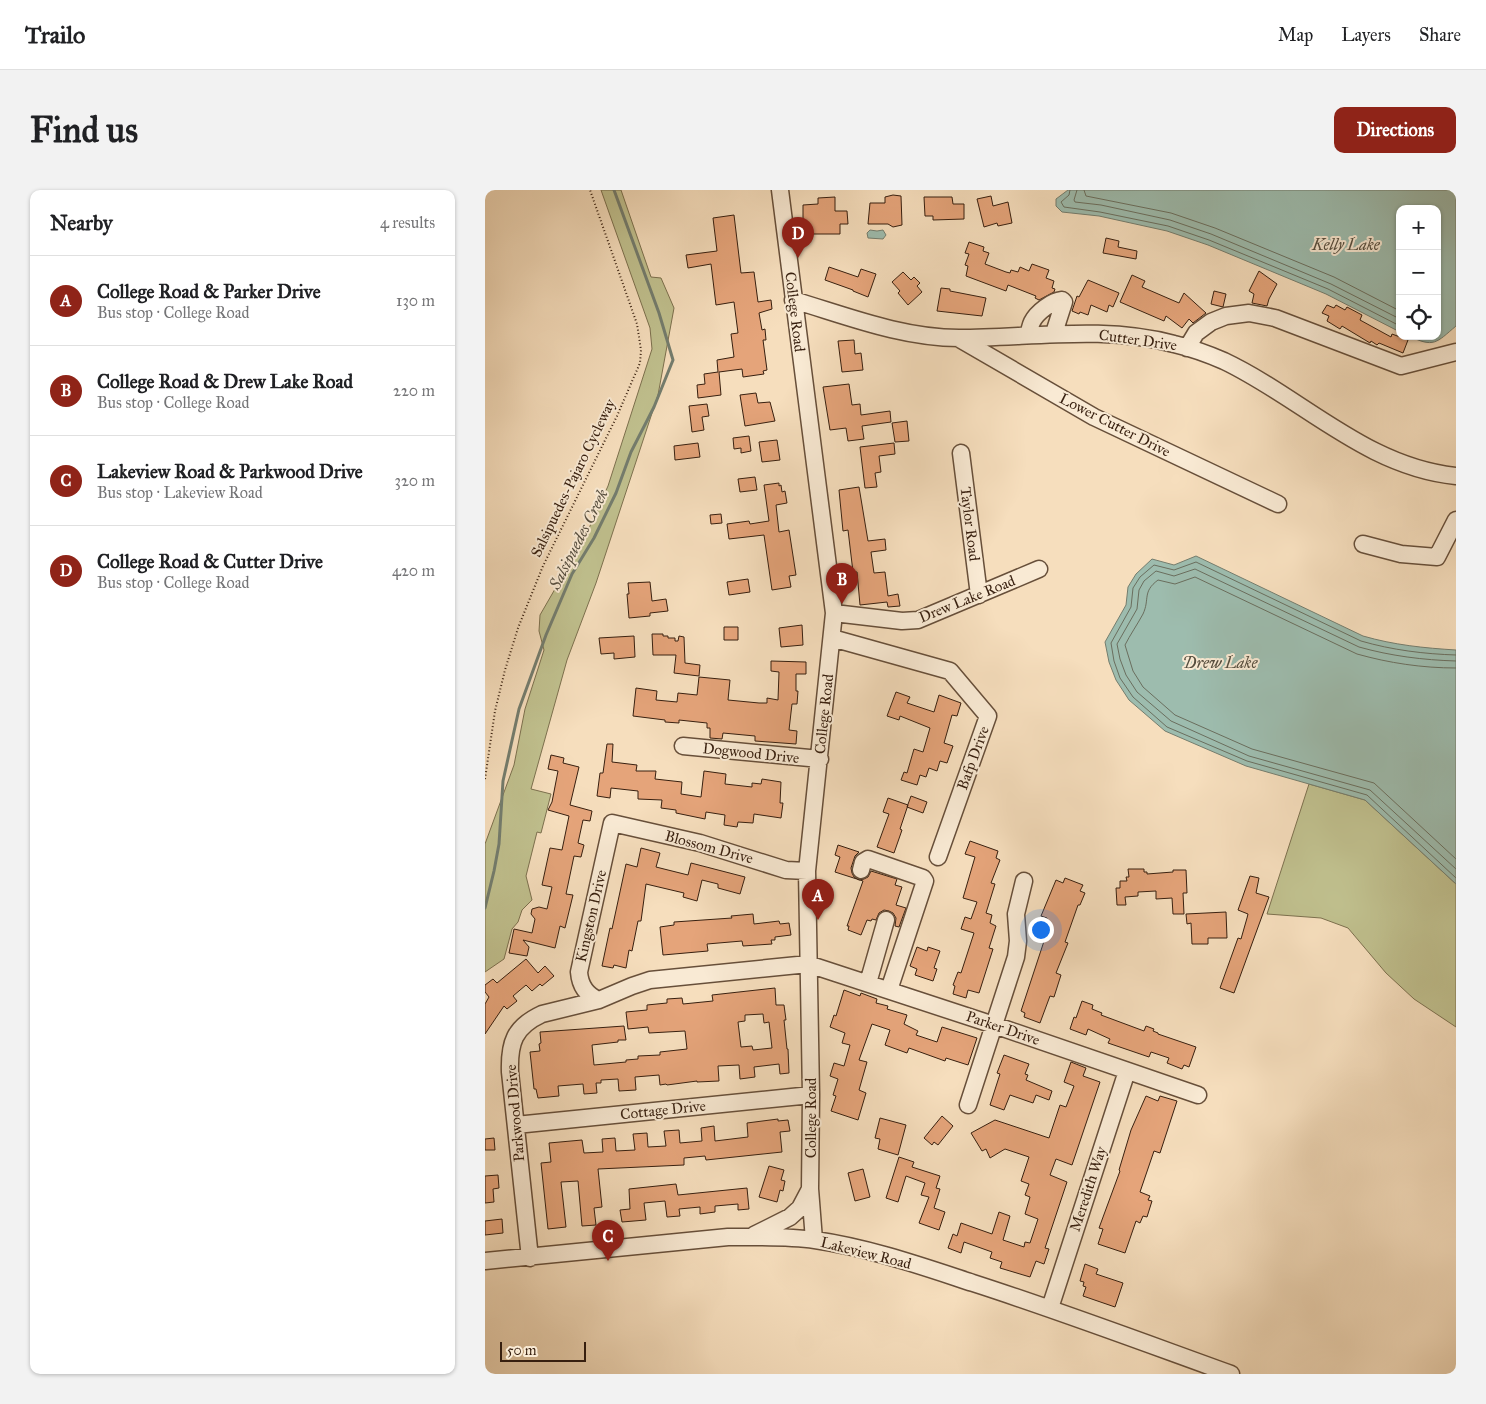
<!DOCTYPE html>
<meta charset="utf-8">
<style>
:root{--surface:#fff;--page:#f2f2f2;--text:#202124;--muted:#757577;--line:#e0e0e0;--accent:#8f2418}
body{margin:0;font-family:"IM FELL Great Primer",serif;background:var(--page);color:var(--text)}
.controls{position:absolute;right:15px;top:15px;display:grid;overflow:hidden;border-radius:10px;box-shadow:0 1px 4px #0004}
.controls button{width:45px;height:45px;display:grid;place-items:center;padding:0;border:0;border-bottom:1px solid var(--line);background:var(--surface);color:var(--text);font:25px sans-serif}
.scale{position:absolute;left:15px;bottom:12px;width:86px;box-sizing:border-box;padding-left:5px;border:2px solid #371f0f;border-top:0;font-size:14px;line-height:18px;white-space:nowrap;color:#371f0f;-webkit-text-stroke:4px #f9ead4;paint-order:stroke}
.you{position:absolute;left:555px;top:739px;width:18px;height:18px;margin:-12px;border:4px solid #fff;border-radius:50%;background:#1a73e8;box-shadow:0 0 0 8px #1a73e833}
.badge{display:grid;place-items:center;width:32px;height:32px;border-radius:50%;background:var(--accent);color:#fff;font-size:16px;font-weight:700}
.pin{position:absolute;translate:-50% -41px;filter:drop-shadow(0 1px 2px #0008)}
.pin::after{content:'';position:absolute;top:26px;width:18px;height:15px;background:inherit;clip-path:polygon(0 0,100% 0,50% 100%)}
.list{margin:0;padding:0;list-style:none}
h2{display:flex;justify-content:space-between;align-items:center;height:65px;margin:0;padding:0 20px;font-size:21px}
h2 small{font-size:16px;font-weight:400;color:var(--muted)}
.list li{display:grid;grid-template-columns:32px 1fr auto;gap:15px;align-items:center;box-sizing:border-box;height:90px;padding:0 20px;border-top:1px solid var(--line)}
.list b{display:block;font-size:19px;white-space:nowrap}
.list p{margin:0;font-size:16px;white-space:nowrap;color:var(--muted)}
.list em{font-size:16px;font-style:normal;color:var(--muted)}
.icon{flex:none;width:28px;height:28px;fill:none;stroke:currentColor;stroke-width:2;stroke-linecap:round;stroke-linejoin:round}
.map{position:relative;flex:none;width:971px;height:1184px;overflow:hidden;border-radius:10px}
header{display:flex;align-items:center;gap:30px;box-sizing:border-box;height:70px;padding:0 25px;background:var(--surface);border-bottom:1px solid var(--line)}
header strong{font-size:24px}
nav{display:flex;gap:28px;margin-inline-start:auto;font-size:18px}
.intro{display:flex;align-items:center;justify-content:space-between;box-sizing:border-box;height:120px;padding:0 30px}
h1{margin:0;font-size:35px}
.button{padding:12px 22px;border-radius:10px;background:var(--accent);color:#fff;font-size:18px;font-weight:700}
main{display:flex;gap:30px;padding:0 30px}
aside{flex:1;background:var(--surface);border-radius:10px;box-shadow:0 1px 4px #0004}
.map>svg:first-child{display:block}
.green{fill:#c0c08e;stroke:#7c704e}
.water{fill:#9dbcae;stroke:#747d6e}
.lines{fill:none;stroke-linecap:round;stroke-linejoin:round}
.shore{stroke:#6a6e5e;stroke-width:1}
.stream{stroke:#747d6e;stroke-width:3}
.building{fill:#e5a47a;stroke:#371f0f;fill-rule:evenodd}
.minor-casing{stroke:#674f3a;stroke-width:19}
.path{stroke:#371f0f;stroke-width:2;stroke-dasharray:1 2.5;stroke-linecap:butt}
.minor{stroke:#f9ead4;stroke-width:16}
.labels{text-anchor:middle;stroke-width:4;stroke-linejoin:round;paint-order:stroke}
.street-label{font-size:15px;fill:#371f0f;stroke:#f9ead4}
.water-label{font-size:16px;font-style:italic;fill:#564e3f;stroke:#f9ead4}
</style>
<header>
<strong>Trailo</strong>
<nav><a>Map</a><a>Layers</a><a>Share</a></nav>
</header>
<div class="intro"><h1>Find us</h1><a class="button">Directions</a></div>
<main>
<aside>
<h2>Nearby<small>4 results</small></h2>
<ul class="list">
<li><span class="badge">A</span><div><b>College Road &amp; Parker Drive</b><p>Bus stop · College Road</p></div><em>130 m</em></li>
<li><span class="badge">B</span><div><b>College Road &amp; Drew Lake Road</b><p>Bus stop · College Road</p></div><em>220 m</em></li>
<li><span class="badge">C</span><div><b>Lakeview Road &amp; Parkwood Drive</b><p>Bus stop · Lakeview Road</p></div><em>320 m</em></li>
<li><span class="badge">D</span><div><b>College Road &amp; Cutter Drive</b><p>Bus stop · College Road</p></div><em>420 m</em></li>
</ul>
</aside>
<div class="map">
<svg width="971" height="1184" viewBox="0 0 971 1184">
<rect width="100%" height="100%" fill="#f6debd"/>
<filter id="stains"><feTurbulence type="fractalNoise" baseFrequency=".004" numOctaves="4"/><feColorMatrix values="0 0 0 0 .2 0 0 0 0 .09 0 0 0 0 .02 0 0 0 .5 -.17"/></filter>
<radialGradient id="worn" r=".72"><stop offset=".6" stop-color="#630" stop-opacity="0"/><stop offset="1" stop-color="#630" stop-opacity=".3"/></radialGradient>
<!-- green -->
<path class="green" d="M116 0H136L166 87 176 88 189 118 173 205 111 393 82 470 46 599 66 604 56 643 52 642 41 686 47 710 37 720 33 732 27 739 19 769 0 782V654L29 575 40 519 59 460 54 441 55 425 100 347 123 296 167 159 165 138Z
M824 594 880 610 971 694V837L929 809 901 783 863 738 836 728 782 724Z"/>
<!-- water -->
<path class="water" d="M583 0H971V136C951 153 949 158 924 146H952V19H915V142L841 104 723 55 682 41 614 26 577 22 571 16V9Z
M385 40 392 41 398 40 401 45 398 49 383 48 382 43Z
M711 366 878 446C909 455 939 458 971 460V694L880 610 761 576 680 541 644 510 631 490 624 472 620 452 641 415 643 397 651 384 667 369 689 375Z"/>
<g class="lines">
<!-- shore -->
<path class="shore" d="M585 0 584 5 576 12 579 17 615 22 683 36 724 50 843 99 915 136
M592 0 589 10 590 12 616 15 685 30 726 44 846 94 915 129
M599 0 601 6 686 23 730 38 849 87 915 121
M971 465C939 464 907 460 876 451L711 372 689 380 669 375 655 387 648 398 646 417 626 453 629 471 635 488 648 507 682 537 762 571 882 605 971 688
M971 471C938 470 906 466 874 457L710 379 689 386 671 381 659 391 654 400 652 419 632 454 635 469 641 485 652 502 686 531 764 566 885 600 971 679
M971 478C937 478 904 473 872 464L710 387 690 394 673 390C657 402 665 409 658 424 652 435 645 445 640 455L648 481 658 497 690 525 767 559 889 593 971 669"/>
<!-- stream -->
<path class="stream" d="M0 718 9 681 14 654 18 591 34 519 61 445 87 384 109 348 131 303 146 262 169 217 188 170 174 123 129 0"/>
</g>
<!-- building -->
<path class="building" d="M408 5 416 6 417 35 408 37 403 34H383L385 13H400V7Z
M506 6 508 16 523 12 527 33 513 36 512 33 499 37 492 9Z
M350 7V21H362L363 34H355V44H318V15L333 14V8Z
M439 7H467L468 14H479V29L448 30V26H440Z
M249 25 256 83 269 82 273 112 286 110 287 119 274 123 277 140 280 139 281 150H278L282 180 278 181 279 184 258 187 257 179 234 182 236 205 213 208 212 195 220 194 219 184 233 182 232 170 249 167 246 144 253 143 249 112 231 115 226 74 203 78 201 65 232 61 228 28Z
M621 48 634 51 633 57 652 61 651 69 618 63Z
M484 52 499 57 498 61 504 63 500 74 521 82 525 83 526 80 533 82 535 77 544 81 547 74 564 80 561 88 569 91 567 98 570 99 569 102 554 110 550 108 551 106 523 95 521 101 481 86 483 76 480 75 484 64 480 63Z
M344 77 373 87 376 79 391 84 383 107 368 101V100L340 90Z
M774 81 792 94 784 109 782 116 767 113 769 104 764 101Z
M418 82 426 90 429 87 435 93 432 96 437 102 423 115 413 103 415 101 407 92Z
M647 85 660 91 657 97 694 113 699 103 721 123 708 133 704 129 697 138 681 126 679 131 635 112Z
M603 90 634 103 628 117 624 115 622 122 606 115 603 125 595 122 594 124 587 121 592 106 594 107Z
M456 98 465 99V101L501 108 497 126 452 121Z
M729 101 741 104 738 117 726 114Z
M842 115 849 118 851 115 860 120 862 117 877 125 875 130 906 147 907 144 923 150 918 163 894 153 892 155 886 151 885 153 857 136 855 139 842 131 844 126 837 123Z
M369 150 370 164 376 163 378 180 357 182 353 151Z
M364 194 367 215 375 214 376 225 405 221 406 232 377 236 379 249 363 251 361 238 345 240 338 197Z
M271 203 273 213 285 212 290 231 260 236 255 205Z
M222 214 224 226 217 227 219 240 207 242 204 216Z
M422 231 424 251 410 252 407 233Z
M264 246 266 261 256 263V258L249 259 248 248Z
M292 250 295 270 277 272 274 252Z
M213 253 215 267 190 270 189 256Z
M409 253 410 264 394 266 396 282 390 283 392 297 380 298 375 257Z
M270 287 272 300 255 302 253 289Z
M294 293V296L296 295 297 302 300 301 302 313 291 315 294 342 304 340 311 385 304 386 306 397 287 400 279 345 244 349 242 334 264 331 265 334 284 331 279 295Z
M374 297 383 351 400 349 401 360 386 362 389 383 400 382 403 406 413 404 415 416 403 417 402 412 375 415 372 382H368L363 340 358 341 354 300Z
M236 324 237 333 226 334 225 325Z
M263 389 265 402 244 405 242 392Z
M165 392 167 411 181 409 183 421 165 423V426L144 428 142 404H144L143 393Z
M317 435 318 455 296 457 294 438Z
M239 437H253V450H239Z
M167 444H178V446H183V448H190V451H193L194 446 199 447 200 473 215 475 214 486 189 483 191 465H168Z
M149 446 150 467 129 469V463L116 464 114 448Z
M286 471 321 472V484H311V501H313L312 514H307L304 540 312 541 311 554 270 551V546L238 543 237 549 225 548V538H222V533L194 530V533L180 532V530L148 526 151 498 172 501 171 510 192 512 193 503 212 505 214 487 245 490 243 510 274 513H282V508L293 510 294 482 286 481Z
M411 502 425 507 422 513 449 522 454 505 476 513 472 526 467 525 459 553 468 556 462 573 455 571 452 581 444 578 441 587 435 585 432 595 416 590 419 582 422 583 429 559 438 562 445 538 415 526 414 530 402 526Z
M122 554H128L127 572 152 575 151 581H171L170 589 197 592 196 604 216 607 219 581 241 584 240 594 267 597V593L276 594 277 589 296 592 295 613H298L296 628 269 624 268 633 253 632 252 637 239 635 240 625 221 622 220 629 191 623V620L176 618 177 610 153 609V601L126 598 125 608 112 606 115 583H118Z
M66 565 79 568 78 573 94 577 85 615 107 621 105 631 98 630 93 653 99 655 96 667 89 666 81 704 88 705 80 738 75 736 70 758 38 750 44 757 42 766 24 763 29 739 47 743 50 729 46 724 47 719 54 717 62 719 67 697 57 695 65 658 77 660 84 626 63 620 67 612 73 581 63 579Z
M426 606 442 612 438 623 422 617Z
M403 608 423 615 415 639 417 640 409 663 392 657 404 624 398 622Z
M485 651 513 661 511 668 515 670 506 693 510 694 501 723 507 725 505 733 511 736 504 758 508 759 494 803 483 800 481 808 468 804 470 796 468 795 473 782 476 783 489 743 476 739 480 727 486 729 492 712 478 708 490 667 480 664Z
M353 655 374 662 370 666 366 678 367 683 369 687 374 690 379 689 383 687 386 681 412 689 410 695 417 697 411 715 421 718 414 737 410 736 411 728 408 723 404 721 399 720 394 723 391 730 387 729 386 731 382 730 376 745 363 740 364 736H362L378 691 350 682 355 667 350 665Z
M156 658 175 663 171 677 203 685 206 673 260 687 255 704 233 698V694L217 690 212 711 198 707 199 703 161 694 156 731H153L147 761 144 760 141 778 129 775 128 778 117 776 125 738 127 739 141 674 152 677Z
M643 679H659V682H662V684L688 682V680H701L702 703H698L699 724H688L687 708 671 709V701L653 702V706L640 707 641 715H632L631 698H635V691H642L641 687H644Z
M765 686 774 688 771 703 784 707 749 803 735 798 753 748 756 749 762 728 763 724 753 720Z
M580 688 598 695 595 701 600 703 595 715H593L580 752 583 753 571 783 576 785 569 807 565 806 555 833 539 827 540 823 536 821 565 733 561 732 562 728 556 726 571 690 578 693Z
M741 722 742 748H723V754H707L706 733 702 734 701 724Z
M268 724 269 734 294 731 295 734 304 733 306 745 290 747V750H286L287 754 258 756 257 751 222 754 223 761 178 765 175 737 189 735V732L247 728 246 726Z
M432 757 442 761 443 757 455 761 449 778 452 779 448 791 430 785 432 779 425 776Z
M41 769 53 783 60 776 69 786 57 796 55 794 47 801 41 795 28 806 32 811 22 819 19 816 0 844V814L4 807 0 802V795L8 789 12 793Z
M290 798 291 815H299L301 830H299L302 859H303L304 883 295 884 294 874 269 877 270 887 255 889 254 875 233 876 234 891 212 892V891L182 895 181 894 175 895 174 885 150 887 151 900 134 901 133 889 116 890V893H111L112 903 99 904 98 894 73 896 74 906 53 908 51 899H49L45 862 55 861 54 854 56 853 55 842 139 836 141 850H133V852L107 855 109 875 141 872V870L153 869V866L175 865V862L202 859 200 841 164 843 163 837 143 839 141 822 162 820V815L182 813V809L197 808 198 814 228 811 227 805ZM278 824 279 833 284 832 287 858 268 860 267 856 256 857 253 832 260 831V825Z
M359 800 375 806 376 803 392 809 391 813 403 816 402 819 422 825 419 834 433 841 431 845 452 852 457 837 492 848 483 875 461 868 460 871 424 858 422 863 400 855 405 840 387 834 374 870 382 872 374 900 381 903 373 930 346 921 351 906 348 905 353 889 345 886 349 873 359 876 365 855 357 853 360 843 345 837 349 825 351 826Z
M597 811 608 815 607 819 617 823 616 825 659 841 661 836 669 839 668 841 673 843V844L711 857 704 877 699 875 697 879 682 873 684 868 666 862 664 867 623 853 625 849 603 839 601 845 585 839 589 827 591 828Z
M519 865 544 874 540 884 543 885 541 890 567 901 564 910 551 905 548 913 525 905 519 920 505 915 515 884 512 883Z
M586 872 601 878 598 886 615 892 587 975 571 969 565 985 582 992 560 1058 564 1059 559 1074 551 1071 545 1087 515 1078 517 1072 505 1068 507 1062 479 1052 476 1063 463 1058 468 1044 472 1046 476 1033 507 1044 514 1022 525 1026 518 1050 539 1057 540 1052 545 1053 553 1029 540 1024 545 1007 540 1005 544 994 536 991 544 967 520 959 505 968 501 959 497 961 486 943 510 930 564 948 575 915 581 917 589 896 579 892Z
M661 906 673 911 675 906 692 911 675 963 669 961 655 1002 665 1006 663 1010 667 1011 662 1027 658 1026 655 1033 651 1031 640 1063 613 1054 618 1039 614 1038 635 981 634 980 646 940Z
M457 926 468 936 453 955 449 952 447 955 439 948Z
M395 928 421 935 413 965 393 959 395 949 390 948Z
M293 929V931L303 930 305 941 295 942 297 962 221 970 220 966 199 968V975L113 979 117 1017 109 1018 111 1035 97 1036 93 991 76 992 81 1037 63 1039 56 973 66 972 64 953 97 950 99 963 118 962 117 949 130 948 131 961 150 960 148 944 162 943 163 957 181 956 179 941 194 940 195 953 217 951 216 938 229 936 230 951 263 947 262 933Z
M9 948 10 960H0V949Z
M414 967 429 972 427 977 455 986 451 998 455 999 449 1018 460 1022 454 1040 434 1033 444 1007 436 1005 440 993 421 986 413 1012 401 1008Z
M284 976 299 980 296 990 300 991 298 1001 295 1000 292 1012 274 1007Z
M378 979 385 1007 370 1011 363 983Z
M13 985 14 998 8 999 9 1012 0 1013V986Z
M191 994 193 1005 262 998 264 1019 253 1020V1014L230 1016V1022L215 1024V1017L194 1019 195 1026 182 1027 180 1011 159 1013 161 1030 137 1032 135 1020 145 1019 144 999Z
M17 1029 18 1043 0 1045V1031Z
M600 1074 613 1079 611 1084 638 1093 630 1117 598 1106 601 1097 598 1096 599 1092 595 1091Z"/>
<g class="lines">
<!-- minor casing -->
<g class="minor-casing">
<path id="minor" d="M295 0 349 423 322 681 326 905 325 999 329 1050
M308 110C362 126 417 148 474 148 546 148 618 135 689 154 706 158 723 164 739 171 817 208 881 277 971 286
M543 144C545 140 545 136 547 132 552 122 567 111 577 110L579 112 569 143
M473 148 609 227 793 314
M702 158 711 143 726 132 741 126 764 123 790 128 916 176 971 162
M476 263 494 405
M878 354 916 364 952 367 971 330
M349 423 417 431 433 430 554 379
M347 448 465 481 503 526 453 667
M198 556 335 569
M376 680 378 672 383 669 438 688 440 691 404 800
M383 793 401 730
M114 810C101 805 95 795 94 782L127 633 215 653 301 680 322 681
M483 915 531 767 533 751 531 724 539 691
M31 935 326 905
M269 1045 305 1027 315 1018 325 999
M45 1068 25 882C24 853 29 837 57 824L114 810 147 796 165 790 323 774 509 835 713 905
M0 1071 243 1047C272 1047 302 1046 330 1050 385 1058 436 1076 488 1093 575 1121 660 1153 746 1184
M565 1118 642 881"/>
</g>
<!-- path -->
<path class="path" d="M0 589 10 521 20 480 33 438 58 376 132 226 155 173 156 160 152 134 105 0"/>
<!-- minor -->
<use href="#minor" class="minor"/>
</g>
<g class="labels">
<!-- street labels -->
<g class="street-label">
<text transform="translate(310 122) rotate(83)" y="5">College Road</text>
<text transform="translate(653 150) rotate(8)" y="5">Cutter Drive</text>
<text transform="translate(630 235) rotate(27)" y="5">Lower Cutter Drive</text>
<text transform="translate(88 288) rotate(-64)" y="5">Salsipuedes-Pajaro Cycleway</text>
<text transform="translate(485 334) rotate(83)" y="5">Taylor Road</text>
<text transform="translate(482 409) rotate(-22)" y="5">Drew Lake Road</text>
<text transform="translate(339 524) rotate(-84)" y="5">College Road</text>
<text transform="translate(266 563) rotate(6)" y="5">Dogwood Drive</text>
<text transform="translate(488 568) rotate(-70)" y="5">Bafp Drive</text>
<text transform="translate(224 657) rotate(15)" y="5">Blossom Drive</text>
<text transform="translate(106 726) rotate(-77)" y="5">Kingston Drive</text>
<text transform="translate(518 838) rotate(19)" y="5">Parker Drive</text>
<text transform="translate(178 920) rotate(-6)" y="5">Cottage Drive</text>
<text transform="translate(30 923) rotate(-95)" y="5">Parkwood Drive</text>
<text transform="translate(326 928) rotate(-90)" y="5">College Road</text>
<text transform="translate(603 999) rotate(-72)" y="5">Meredith Way</text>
<text transform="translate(381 1063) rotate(14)" y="5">Lakeview Road</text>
</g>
<!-- water labels -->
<g class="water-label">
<text x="861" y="60">Kelly Lake</text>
<text transform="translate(93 349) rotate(-63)" y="6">Salsipuedes Creek</text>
<text x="735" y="478">Drew Lake</text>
</g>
</g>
<rect width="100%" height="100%" filter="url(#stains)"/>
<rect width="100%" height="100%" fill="url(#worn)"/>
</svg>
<div class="controls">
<button>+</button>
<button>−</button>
<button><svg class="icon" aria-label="locate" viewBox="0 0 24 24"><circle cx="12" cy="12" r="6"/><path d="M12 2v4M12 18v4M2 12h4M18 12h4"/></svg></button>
</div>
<div class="scale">50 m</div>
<div class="you"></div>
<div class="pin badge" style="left:333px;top:730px">A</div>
<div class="pin badge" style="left:357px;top:414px">B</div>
<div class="pin badge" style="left:123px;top:1071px">C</div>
<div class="pin badge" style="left:313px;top:68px">D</div>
</div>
</main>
